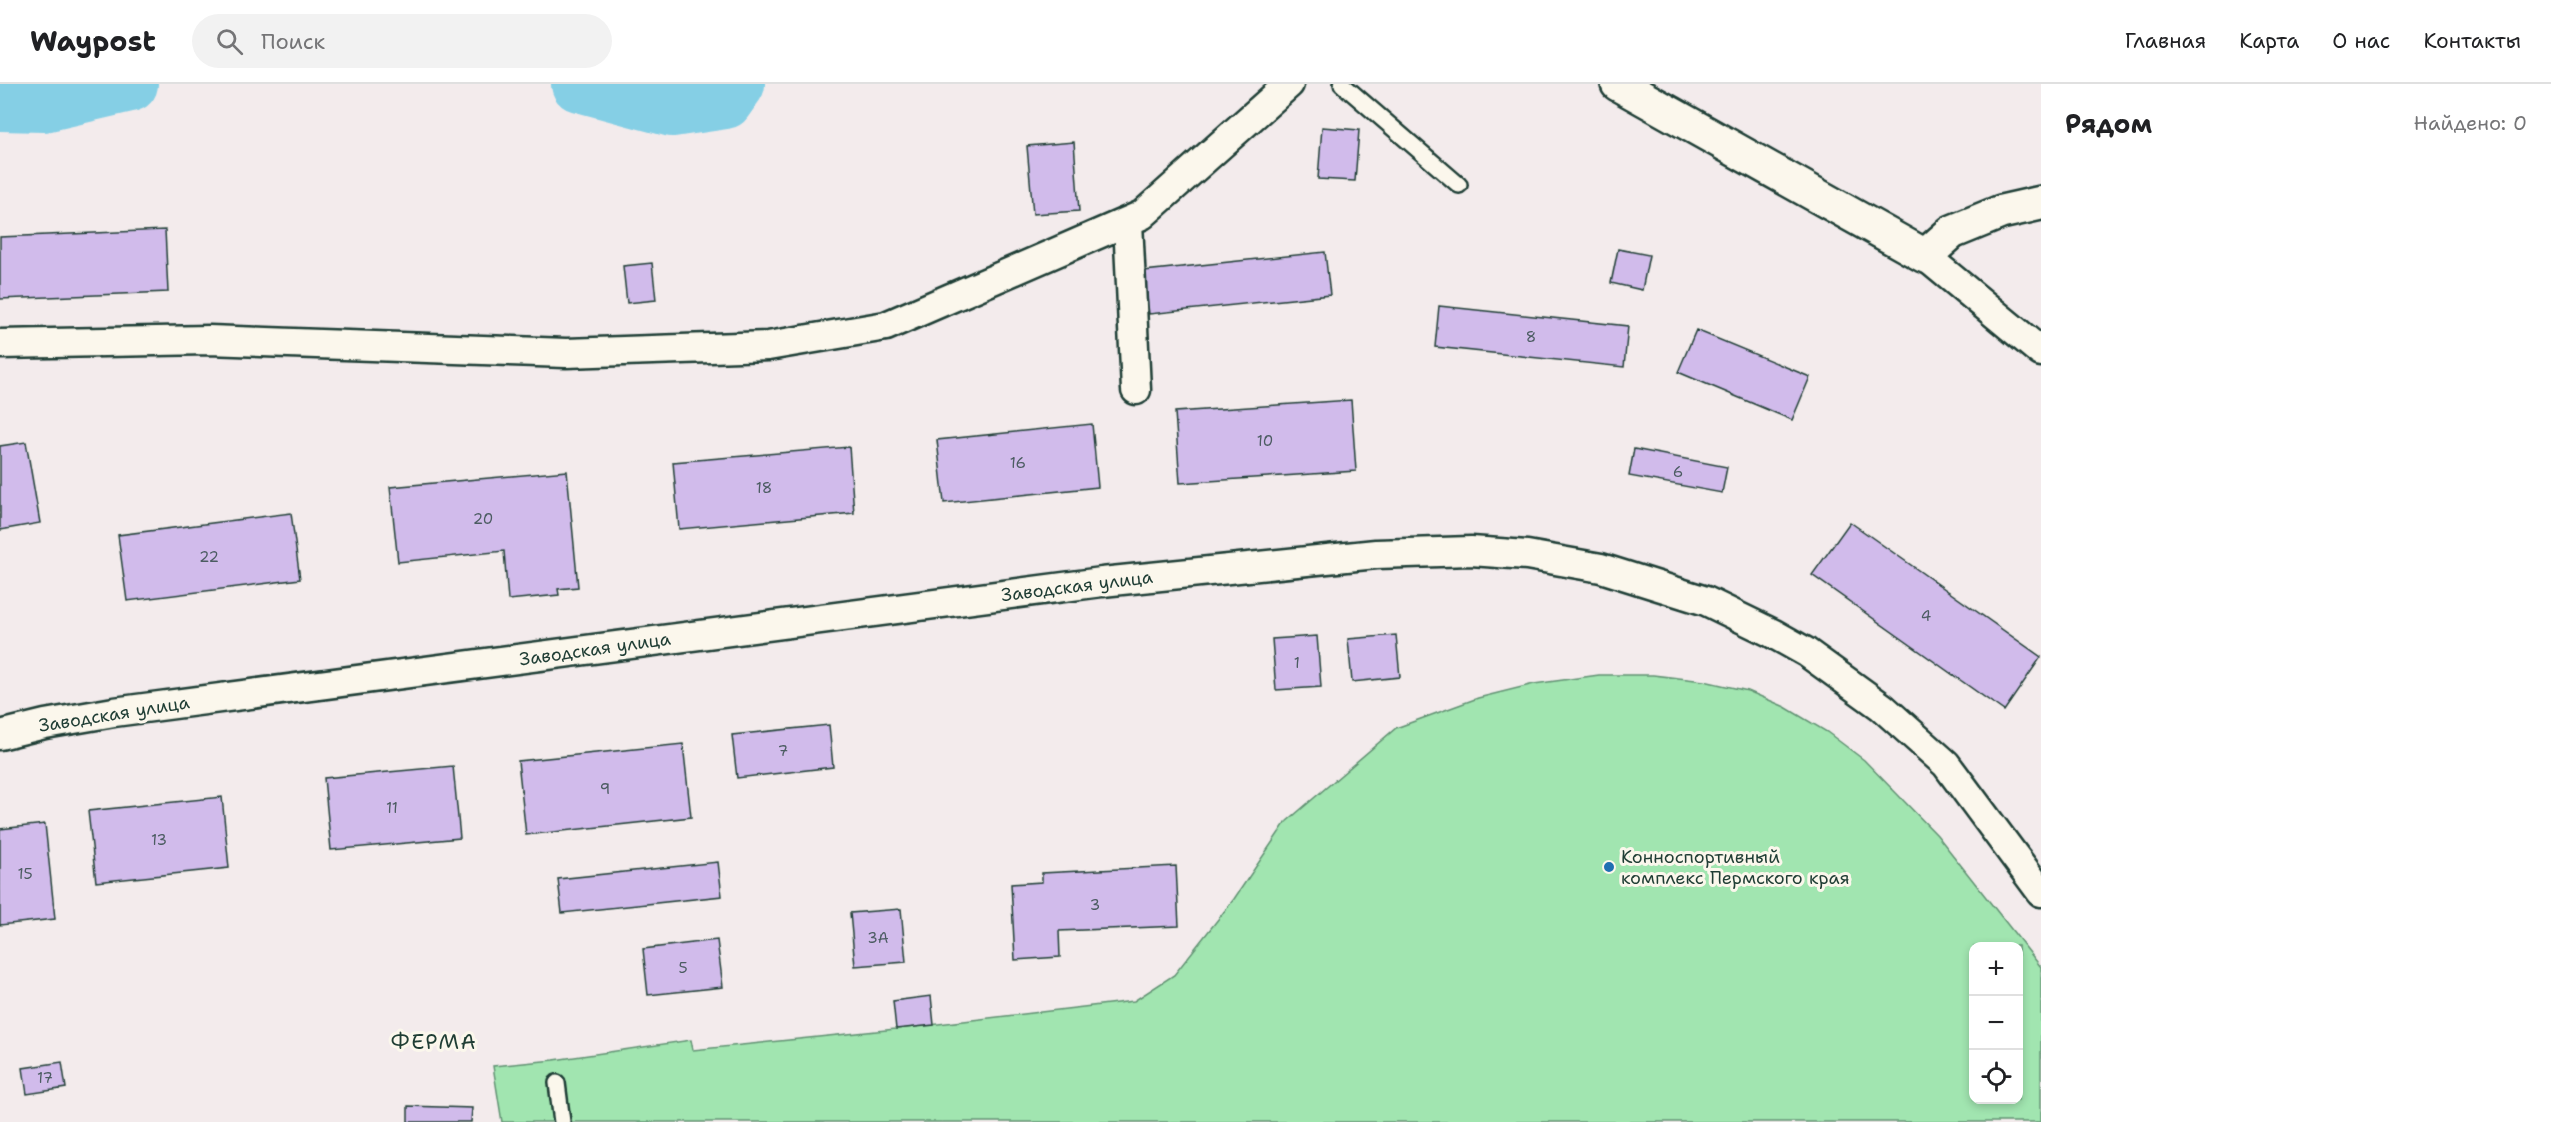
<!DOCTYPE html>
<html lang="ru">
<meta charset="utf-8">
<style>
:root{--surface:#fff;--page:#f2f2f2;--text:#202124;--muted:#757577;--line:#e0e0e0}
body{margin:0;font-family:"Shantell Sans",sans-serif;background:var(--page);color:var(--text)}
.controls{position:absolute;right:18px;bottom:18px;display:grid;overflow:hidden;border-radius:12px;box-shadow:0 3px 9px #0003}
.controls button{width:54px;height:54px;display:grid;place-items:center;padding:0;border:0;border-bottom:2px solid var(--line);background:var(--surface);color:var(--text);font:30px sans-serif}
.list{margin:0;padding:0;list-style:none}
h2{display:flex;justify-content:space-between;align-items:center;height:78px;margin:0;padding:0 24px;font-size:26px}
h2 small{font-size:20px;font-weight:400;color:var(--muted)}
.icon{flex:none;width:33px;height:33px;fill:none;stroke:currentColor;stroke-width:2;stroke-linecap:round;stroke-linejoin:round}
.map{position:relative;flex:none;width:2041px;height:1038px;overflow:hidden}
header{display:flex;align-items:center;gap:36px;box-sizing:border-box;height:84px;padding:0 30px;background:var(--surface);border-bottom:2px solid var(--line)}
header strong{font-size:28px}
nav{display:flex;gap:33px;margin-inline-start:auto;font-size:21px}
.search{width:420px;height:54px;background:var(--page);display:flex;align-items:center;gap:15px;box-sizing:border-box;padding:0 21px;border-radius:33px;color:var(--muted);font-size:22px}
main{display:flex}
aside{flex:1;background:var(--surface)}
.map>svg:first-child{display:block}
.green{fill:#a1e5b0;stroke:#609172;stroke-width:1.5;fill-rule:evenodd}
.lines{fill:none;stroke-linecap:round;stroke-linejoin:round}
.river{stroke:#85cfe5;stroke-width:56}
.building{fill:#d1bbeb;stroke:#1f3d34;stroke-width:1.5}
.lane-casing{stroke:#1f3d34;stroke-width:20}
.street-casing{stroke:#1f3d34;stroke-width:33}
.secondary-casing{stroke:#1f3d34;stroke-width:38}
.lane{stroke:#fbf7ec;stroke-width:15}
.street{stroke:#fbf7ec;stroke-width:28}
.secondary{stroke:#fbf7ec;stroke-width:33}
.poi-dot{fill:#1f6fb2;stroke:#fbf7ec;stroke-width:2}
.labels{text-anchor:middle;stroke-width:6;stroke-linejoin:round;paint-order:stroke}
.number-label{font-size:15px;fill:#4c5c62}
.street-label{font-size:18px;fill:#1f3d34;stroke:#fbf7ec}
.poi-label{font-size:18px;fill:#1f3d34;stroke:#fbf7ec;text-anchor:start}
.quarter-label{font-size:21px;letter-spacing:1.5px;fill:#1f3d34;stroke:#fbf7ec}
</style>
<header>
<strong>Waypost</strong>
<div class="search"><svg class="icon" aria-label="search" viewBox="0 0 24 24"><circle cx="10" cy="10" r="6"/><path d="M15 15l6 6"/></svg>Поиск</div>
<nav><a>Главная</a><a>Карта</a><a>О нас</a><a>Контакты</a></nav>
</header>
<main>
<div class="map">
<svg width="2041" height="1038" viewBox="0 0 2041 1038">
<rect width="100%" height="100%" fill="#f3ebec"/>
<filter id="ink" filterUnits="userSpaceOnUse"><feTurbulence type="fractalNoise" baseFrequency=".0167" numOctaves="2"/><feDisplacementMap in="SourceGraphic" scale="12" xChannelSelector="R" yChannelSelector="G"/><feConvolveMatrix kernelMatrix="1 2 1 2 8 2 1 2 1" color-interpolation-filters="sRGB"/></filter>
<g filter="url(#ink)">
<!-- green -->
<path class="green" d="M1599 591H1653L1704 597 1748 607 1785 623 1827 648 1864 676 1937 751 2041 883V1038H502L493 982 554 976 691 956 693 966 896 945 1134 917 1174 891 1234 815 1286 738 1396 644 1478 614 1534 600ZM1974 862H2018V1016H1974Z"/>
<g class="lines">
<!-- river -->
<path class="river" d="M579 0 672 25 725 17 737 0
M0 19 44 20 130 0"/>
</g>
<!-- building -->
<path class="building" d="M1322 43 1359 46 1355 97 1318 95Z
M1074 58 1079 127 1033 130 1027 62Z
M165 146 168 208 0 215V153Z
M1618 165 1649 171 1642 206 1611 199Z
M1325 168 1330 211 1149 230 1144 187Z
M652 179 656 216 627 219 623 182Z
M1439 222 1628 242 1624 283 1435 263Z
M1696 246 1810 293 1792 336 1678 288Z
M1351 316 1356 387 1180 399 1175 328Z
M1092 340 1098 403 944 419 937 356Z
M26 358 40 439 0 446V362Z
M849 363 854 429 679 445 673 378Z
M1634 365 1727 383 1722 409 1629 392Z
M567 387 578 503 558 505 559 511 508 516 504 467 398 478 390 403Z
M291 429 300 495 127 517 118 451Z
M1850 438 2041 573 2004 627 1812 491Z
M1396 551 1400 593 1352 598 1348 555Z
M1317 552 1321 603 1276 606 1272 555Z
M829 641 833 683 737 694 732 651Z
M683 660 691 733 526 751 518 677Z
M453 682 460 754 331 766 324 694Z
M222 713 229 784 96 798 88 727Z
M45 740 55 835 0 841V745Z
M718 778 722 812 562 829 558 795Z
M1176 782 1179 842 1059 847 1060 873 1015 876 1011 800 1042 798V789Z
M901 825 906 878 855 882 850 829Z
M717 856 723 903 648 911 643 865Z
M931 912 934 941 896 945 893 917Z
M62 978 66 1004 27 1010 23 984Z
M408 1022 472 1024 471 1038H408Z"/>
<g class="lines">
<!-- lane casing -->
<g class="lane-casing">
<path id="lane" d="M1342 0 1459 101
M557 999 562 1038"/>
</g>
<!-- street casing -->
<g class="street-casing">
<path id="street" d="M1128 138 1136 306
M1925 172 2041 268
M0 260 209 256 566 269 768 262 886 242 1142 131 1289 0
M0 651 45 640 114 628 1102 498 1376 470 1471 467 1527 471 1601 484 1706 517 1772 549 1806 568 1882 623 1946 680 2041 808"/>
</g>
<!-- secondary casing -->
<g class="secondary-casing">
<path id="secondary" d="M1618 0 1925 172 1952 148 2001 128 2041 119"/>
</g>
<!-- lane -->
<use href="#lane" class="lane"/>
<!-- street -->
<use href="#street" class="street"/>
<!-- secondary -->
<use href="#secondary" class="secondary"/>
</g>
</g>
<!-- markers -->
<circle class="poi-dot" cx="1609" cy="783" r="6"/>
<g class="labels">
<!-- number labels -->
<g class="number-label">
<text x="1531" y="258">8</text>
<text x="1265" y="362">10</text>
<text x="1018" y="384">16</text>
<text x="1678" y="393">6</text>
<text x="764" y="409">18</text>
<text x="483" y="440">20</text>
<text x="209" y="478">22</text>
<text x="1926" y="537">4</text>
<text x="1297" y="584">1</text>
<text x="783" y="672">7</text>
<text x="605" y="710">9</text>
<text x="392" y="729">11</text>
<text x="159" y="761">13</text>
<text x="25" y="795">15</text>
<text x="1095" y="826">3</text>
<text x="878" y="859">3А</text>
<text x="683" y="889">5</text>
<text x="45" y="999">17</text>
</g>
<!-- street labels -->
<g class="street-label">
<text transform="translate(1077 502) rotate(-7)" y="6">Заводская улица</text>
<text transform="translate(595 565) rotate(-8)" y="6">Заводская улица</text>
<text transform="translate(114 630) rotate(-9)" y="6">Заводская улица</text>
</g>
<!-- poi labels -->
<g class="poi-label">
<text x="1621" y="779">Конноспортивный<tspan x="1621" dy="21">комплекс Пермского края</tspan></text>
</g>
<!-- quarter labels -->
<g class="quarter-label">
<text x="434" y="965">ФЕРМА</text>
</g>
</g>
</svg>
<div class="controls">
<button>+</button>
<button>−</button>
<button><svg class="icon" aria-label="locate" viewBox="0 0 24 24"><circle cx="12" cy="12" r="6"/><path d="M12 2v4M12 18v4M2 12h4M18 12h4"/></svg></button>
</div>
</div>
<aside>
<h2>Рядом<small>Найдено: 0</small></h2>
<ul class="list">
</ul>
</aside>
</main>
